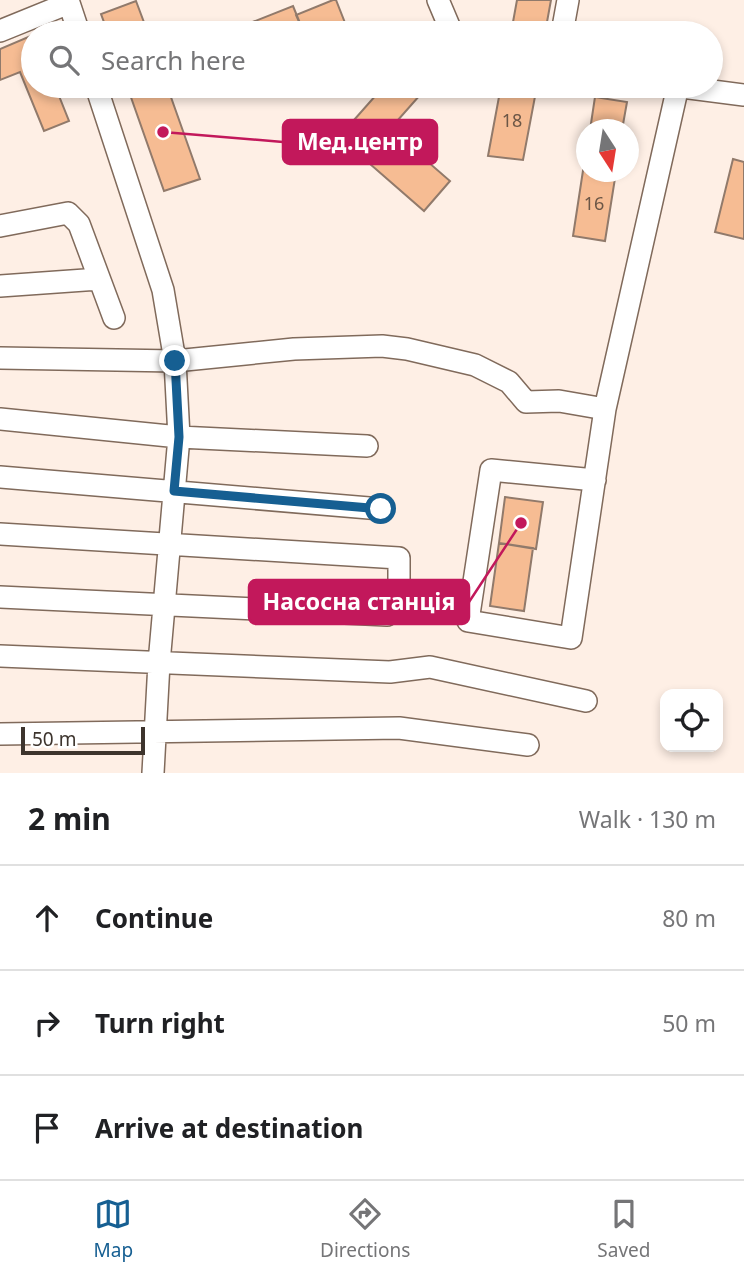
<!DOCTYPE html>
<meta charset="utf-8">
<style>
:root{--surface:#fff;--page:#f6f6f6;--text:#202124;--muted:#757577;--line:#e0e0e0;--accent:#165f92}
body{margin:0;font-family:"Noto Sans",sans-serif;background:var(--page);color:var(--text)}
.controls{position:absolute;right:21px;bottom:21px;display:grid;overflow:hidden;border-radius:14px;box-shadow:0 4px 10px #0003}
.controls button{width:63px;height:63px;display:grid;place-items:center;padding:0;border:0;border-bottom:2px solid var(--line);background:var(--surface);color:var(--text);font:35px sans-serif}
.compass{position:absolute;left:576px;top:119px;width:63px;height:63px;border-radius:50%;background:var(--surface);box-shadow:0 4px 10px #0003;rotate:168deg}
.scale{position:absolute;left:21px;bottom:18px;width:124px;box-sizing:border-box;padding-left:7px;border:4px solid #3d342d;border-top:0;font-size:19px;line-height:24px;white-space:nowrap;color:#3d342d;-webkit-text-stroke:5px #fff;paint-order:stroke}
.stop{position:absolute;width:21px;height:21px;margin:-16px;border:5px solid #165f92;border-radius:50%;background:#fff}
.stop.end{background:#165f92;border-color:#fff;box-shadow:0 2px 7px #0008}
.list{margin:0;padding:0;list-style:none}
h2{display:flex;justify-content:space-between;align-items:center;height:91px;margin:0;padding:0 28px;font-size:30px}
h2 small{font-size:23px;font-weight:400;color:var(--muted)}
.list li{display:grid;grid-template-columns:46px 1fr auto;gap:21px;align-items:center;box-sizing:border-box;height:105px;padding:0 28px;border-top:2px solid var(--line)}
.list b{display:block;font-size:26px;white-space:nowrap}
.list em{font-size:23px;font-style:normal;color:var(--muted)}
.icon{flex:none;width:38px;height:38px;fill:none;stroke:currentColor;stroke-width:2;stroke-linecap:round;stroke-linejoin:round}
.map{position:relative;flex:none;width:744px;height:773px;overflow:hidden}
.search{position:absolute;background:var(--surface);box-shadow:0 4px 10px #0003;left:21px;right:21px;top:21px;height:77px;display:flex;align-items:center;gap:18px;box-sizing:border-box;padding:0 24px;border-radius:38px;color:var(--muted);font-size:26px}
.sheet{height:406px;background:var(--surface)}
nav{display:flex;justify-content:space-around;align-items:center;box-sizing:border-box;height:98px;border-top:2px solid var(--line);background:var(--surface);font-size:19px;color:var(--muted)}
nav a{display:grid;justify-items:center;gap:4px}
nav .on{color:var(--accent)}
.map>svg:first-child{display:block}
.building{fill:#f6bc93;stroke:#917a6b;stroke-width:2}
.lines{fill:none;stroke-linecap:round;stroke-linejoin:round}
.minor-casing{stroke:#806a5b;stroke-width:24}
.minor{stroke:#fff;stroke-width:21}
.route{stroke:#165f92;stroke-width:9}
.labels{text-anchor:middle;stroke-width:6;stroke-linejoin:round;paint-order:stroke}
.number-label{font-size:18px;fill:#6b5646}
.leader{fill:none;stroke:#c2185b;stroke-width:2.5}
.callout-dot{fill:#c2185b;stroke:#fff;stroke-width:2.5}
.callout{fill:#c2185b;stroke:#c2185b;stroke-width:2.5}
.callout-label{font-size:23px;text-anchor:middle;font-weight:bold;fill:#fff}
</style>
<div class="map">
<svg width="744" height="773" viewBox="0 0 744 773">
<rect width="100%" height="100%" fill="#feefe5"/>
<!-- building -->
<path class="building" d="M333 0H336L349 33H304L296 15Z
M517 0H551L545 33H511Z
M136 1 148 33H108L101 14Z
M293 6 304 33H225Z
M33 35V86H55L69 121 44 131 20 72 0 80V49Z
M127 86H167L200 179 164 191Z
M384 86H428L390 129 450 181 424 211 339 137Z
M501 86H537L523 160 488 156Z
M595 97 627 102 622 130H590Z
M586 151V172H616L605 241 573 236Z
M733 159 744 162V239L715 232Z
M505 497 543 502 536 549 499 543Z
M499 543 533 548 524 611 490 606Z"/>
<g class="lines">
<!-- minor casing -->
<g class="minor-casing">
<path id="minor" d="M438 0 452 33
M0 31 69 3 79 33
M562 33 568 0
M96 86 163 290 175 361 179 437 159 663 153 773
M674 86 744 95
M0 226 68 213 79 224 114 318
M0 286 99 279
M0 358 175 361 294 349 382 346 407 349 475 365 509 382 526 402 559 401 605 409
M0 419 179 437 367 446
M0 477 381 509
M595 480 491 470 468 621 571 638 605 409 678 86
M0 534 399 558V598L387 615 0 597
M0 656 390 672 430 667 586 701
M0 734 399 728 528 745"/>
</g>
<!-- minor -->
<use href="#minor" class="minor"/>
</g>
<g class="lines">
<!-- route -->
<path class="route" d="M175 361 179 437 174 491 381 509"/>
</g>
<g class="labels">
<!-- number labels -->
<g class="number-label">
<text x="512" y="127">18</text>
<text x="594" y="210">16</text>
</g>
</g>
<!-- callouts -->
<path class="leader" d="M163 132L283 142M521 523L469 602"/>
<g class="callout-dot">
<circle cx="163" cy="132" r="7"/>
<circle cx="521" cy="523" r="7"/>
</g>
<g class="callout">
<rect x="283" y="120" width="154" height="44" rx="7"/>
<rect x="249" y="580" width="220" height="44" rx="7"/>
</g>
<g class="callout-label">
<text x="360" y="150">Мед.центр</text>
<text x="359" y="610">Насосна станція</text>
</g>
</svg>
<div class="controls">
<button><svg class="icon" aria-label="locate" viewBox="0 0 24 24"><circle cx="12" cy="12" r="6"/><path d="M12 2v4M12 18v4M2 12h4M18 12h4"/></svg></button>
</div>
<svg class="compass" viewBox="-18 -18 36 36"><path d="M0-13l5 13h-10z" fill="#e53935"/><path d="M0 13l5-13h-10z" fill="#757577"/></svg>
<div class="scale">50 m</div>
<div class="stop" style="left:381px;top:509px"></div>
<div class="stop end" style="left:175px;top:361px"></div>
<div class="search"><svg class="icon" aria-label="search" viewBox="0 0 24 24"><circle cx="10" cy="10" r="6"/><path d="M15 15l6 6"/></svg>Search here</div>
</div>
<section class="sheet">
<h2>2 min<small>Walk · 130 m</small></h2>
<ul class="list">
<li><svg class="icon" aria-label="ahead" viewBox="0 0 24 24"><path d="M12 20V5M6 11l6-6 6 6"/></svg><div><b>Continue</b></div><em>80 m</em></li>
<li><svg class="icon" aria-label="right" viewBox="0 0 24 24"><path d="M7 20v-9h11M14 6l5 5-5 5"/></svg><div><b>Turn right</b></div><em>50 m</em></li>
<li><svg class="icon" aria-label="arrive" viewBox="0 0 24 24"><path d="M6 21V4h12l-3 4 3 4H6"/></svg><div><b>Arrive at destination</b></div></li>
</ul>
</section>
<nav>
<a class="on"><svg class="icon" aria-label="map" viewBox="0 0 24 24"><path d="M3 6l6-2 6 2 6-2v14l-6 2-6-2-6 2zM9 4v14M15 6v14"/></svg>Map</a>
<a><svg class="icon" aria-label="directions" viewBox="0 0 24 24"><path d="M12 3l9 9-9 9-9-9zM9 14v-3h6M13 9l2 2-2 2"/></svg>Directions</a>
<a><svg class="icon" aria-label="saved" viewBox="0 0 24 24"><path d="M7 4h10v16l-5-4-5 4z"/></svg>Saved</a>
</nav>
